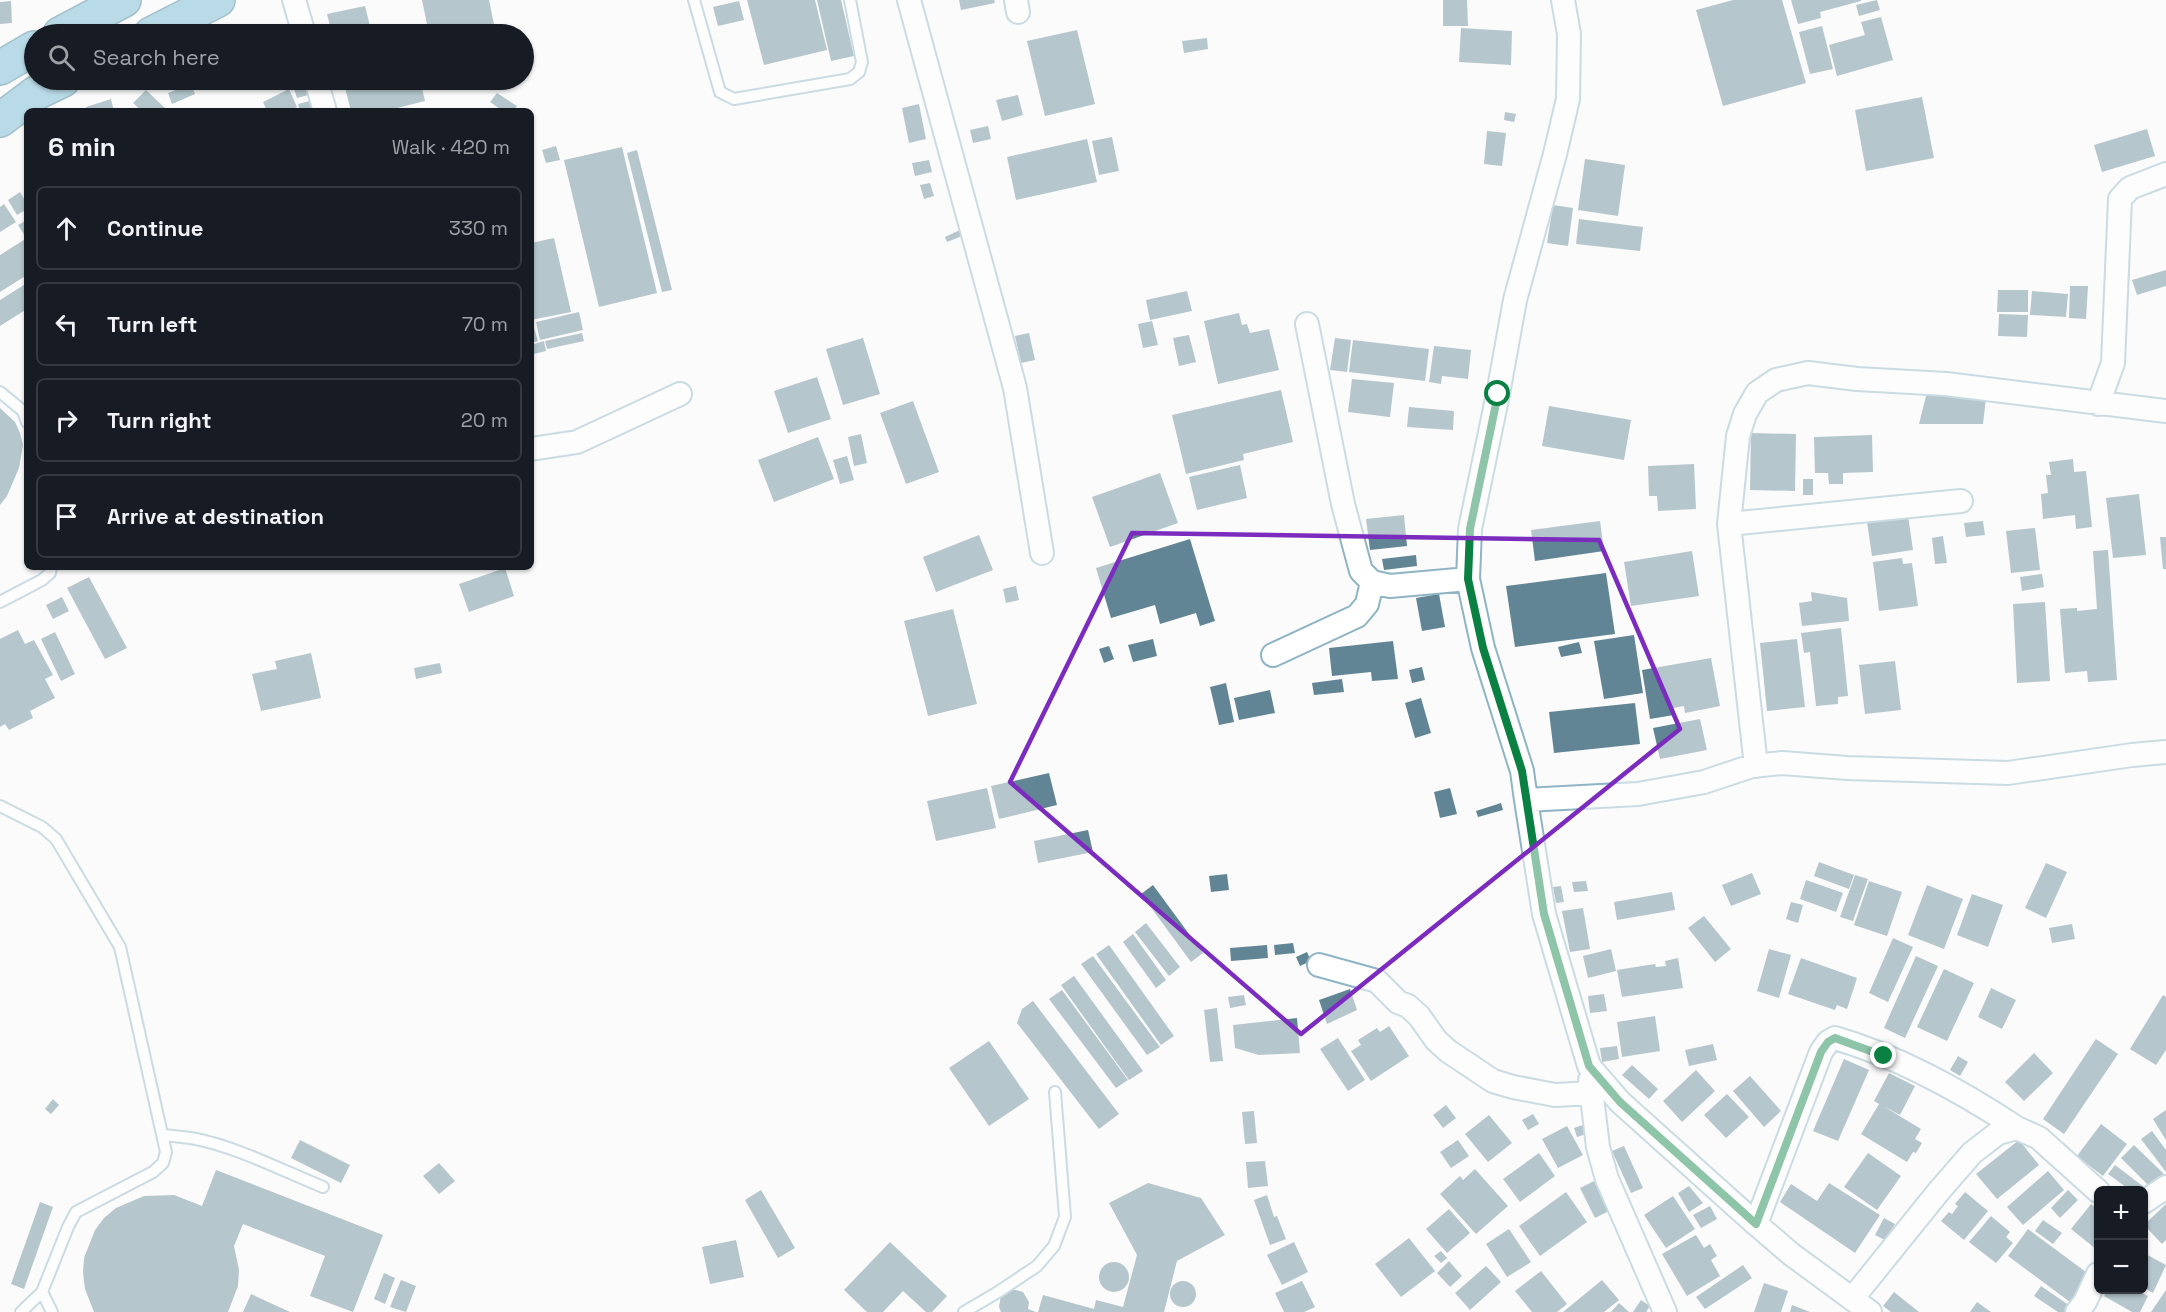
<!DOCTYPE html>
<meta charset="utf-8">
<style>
:root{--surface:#171b24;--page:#20242c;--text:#f1f3f6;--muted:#9ea1a6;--line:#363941}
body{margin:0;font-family:"Space Grotesk",sans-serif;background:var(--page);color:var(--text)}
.controls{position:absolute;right:18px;bottom:18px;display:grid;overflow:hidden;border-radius:9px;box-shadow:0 2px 4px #0004}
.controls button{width:54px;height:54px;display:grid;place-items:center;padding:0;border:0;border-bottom:2px solid var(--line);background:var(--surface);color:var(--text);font:30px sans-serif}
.stop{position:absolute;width:18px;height:18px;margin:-14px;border:4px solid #0b8043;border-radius:50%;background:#fff}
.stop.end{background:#0b8043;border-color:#fff;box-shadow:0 2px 6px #0008}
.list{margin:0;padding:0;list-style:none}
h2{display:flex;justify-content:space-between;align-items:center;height:78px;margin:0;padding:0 24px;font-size:26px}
h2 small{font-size:20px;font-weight:400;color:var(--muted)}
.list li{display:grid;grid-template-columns:39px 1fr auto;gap:18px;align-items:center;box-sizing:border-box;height:84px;margin:0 12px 12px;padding:0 12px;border:2px solid var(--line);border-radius:9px}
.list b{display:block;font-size:22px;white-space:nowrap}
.list em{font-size:20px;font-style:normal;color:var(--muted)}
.icon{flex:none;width:33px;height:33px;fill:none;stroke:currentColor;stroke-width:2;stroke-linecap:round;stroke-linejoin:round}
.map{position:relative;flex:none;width:2166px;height:1312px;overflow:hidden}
.search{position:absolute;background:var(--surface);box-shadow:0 2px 4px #0004;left:24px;top:24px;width:510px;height:66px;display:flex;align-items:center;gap:15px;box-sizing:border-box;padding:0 21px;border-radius:33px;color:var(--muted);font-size:22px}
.panel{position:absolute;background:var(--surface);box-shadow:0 2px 4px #0004;left:24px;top:108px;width:510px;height:462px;border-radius:9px}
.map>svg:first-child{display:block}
.building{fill:#618595}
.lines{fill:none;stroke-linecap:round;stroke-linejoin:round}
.service-casing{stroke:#8eb4c5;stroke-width:14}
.minor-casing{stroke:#8eb4c5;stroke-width:26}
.trunk-casing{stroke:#377992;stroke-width:36}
.service{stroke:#fff;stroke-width:10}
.minor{stroke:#fff;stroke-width:22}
.trunk{stroke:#68b3cf;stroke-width:33}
.route{stroke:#0b8043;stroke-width:8}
.marked{fill:none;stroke:#7b2cbf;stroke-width:4.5;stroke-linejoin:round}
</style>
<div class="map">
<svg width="2166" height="1312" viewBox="0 0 2166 1312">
<rect width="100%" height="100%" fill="#fbfbfb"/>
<!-- building -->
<path class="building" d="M422 0H489L496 34H461L460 31 429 34Z
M747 0H815L827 50 764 65Z
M817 0H841L854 56 831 61Z
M959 0H994L995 3 961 10Z
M1443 0H1467L1468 26H1443Z
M1733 0H1782L1806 83 1723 106 1696 10Z
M1791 0H1861V1L1820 12 1821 18 1798 24Z
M1877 0 1880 10 1859 16 1856 5Z
M11 1 12 23 0 24V2Z
M739 1 744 20 718 26 713 7Z
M365 6 372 34H332L327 14Z
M1881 17 1893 60 1837 76 1829 45 1865 35 1861 22Z
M1822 26 1833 69 1810 74 1799 32Z
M1461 28 1512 31 1511 65 1459 62Z
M1077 30 1095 104 1045 116 1027 41Z
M1207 38 1208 49 1184 53 1182 41Z
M291 80H307L312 94 297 98Z
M343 80H420L425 101 385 111H351Z
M470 80H505L506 84 472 90Z
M191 84 195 94 172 104 168 93Z
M289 89 297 107 288 111H267L263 102Z
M146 90 168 111H142L133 103Z
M497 93 517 106 513 111H503L490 102Z
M1018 95 1023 115 1002 121 996 100Z
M1922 97 1934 158 1866 171 1855 110Z
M111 99 114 111H87L86 107Z
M310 101 313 111H300L298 104Z
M919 104 926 139 909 143 902 108Z
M1505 112 1516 114 1514 122 1504 120Z
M988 126 991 139 973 143 970 130Z
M2147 129 2155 156 2102 172 2094 145Z
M1487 131 1506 133 1502 166 1484 164Z
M1112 137 1119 171 1099 175 1092 141Z
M1087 139 1097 182 1016 200 1007 157Z
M556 146 560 160 546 163 542 150Z
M622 147 657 293 599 307 564 160Z
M637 150 672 290 662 292 627 153Z
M1585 159 1625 165 1618 216 1578 210Z
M929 160 932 172 915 176 912 163Z
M930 183 934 196 924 199 920 185Z
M20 192 27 204V209L17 215 8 200Z
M4 204 16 222 0 232V207Z
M1553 205 1573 208 1568 246 1547 243Z
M1579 219 1643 227 1640 251 1576 244Z
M27 220V234L25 236 18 225Z
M960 230 962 236 947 242 945 237Z
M27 238V275L0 292V255Z
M554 238 571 312 531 320V243Z
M2166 270V286L2137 295 2132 280Z
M27 283V309L0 326V300Z
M2070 286H2088L2086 319 2069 318Z
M1998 290H2028V312H1997Z
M1187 291 1192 311 1150 320 1146 300Z
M2032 291 2068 294 2066 317 2030 315Z
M579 312 583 330 540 340 536 322Z
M1239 313 1242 325 1247 324 1250 333 1269 329 1279 370 1218 384 1204 321Z
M1999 314 2028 315 2027 337 1998 336Z
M1152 321 1158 345 1143 348 1138 324Z
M533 324 538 341 531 343V325Z
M582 333 584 341 547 349 545 341Z
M1029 333 1035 360 1021 363 1015 336Z
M1189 335 1196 362 1179 366 1173 338Z
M863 338 880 394 843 405 826 349Z
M1335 338 1351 340 1347 372 1330 370Z
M1353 340 1429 349 1425 381 1349 372Z
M544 341 546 351 534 354 531 345Z
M1434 346 1471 350 1468 379 1442 376 1441 384 1429 382Z
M817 377 831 419 788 433 774 391Z
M1352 379 1394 383 1390 417 1348 412Z
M1281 390 1293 442 1243 454 1244 460 1186 474 1172 415Z
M1927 392 1986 398 1983 424H1919Z
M913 401 939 472 906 484 880 413Z
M1549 406 1631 420 1624 460 1542 446Z
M1409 407 1454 411 1453 430 1407 427Z
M0 408 15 422 20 433 23 445 19 468 7 496 0 505Z
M1751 433 1796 434 1795 491 1750 490Z
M861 434 867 463 854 466 848 437Z
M1872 435 1873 472 1843 473V484H1829L1828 473H1815L1814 437Z
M818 437 834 479 774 502 758 460Z
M847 456 854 480 840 484 833 460Z
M2073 459 2074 472 2086 471 2092 527 2076 529 2075 515 2043 519 2041 494 2048 493 2046 475H2051L2049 462Z
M1694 464 1696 509 1658 511 1657 496H1649L1648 466Z
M1240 465 1247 498 1197 510 1189 477Z
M1160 473 1178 523 1110 547 1092 497Z
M1803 479H1813V495H1803Z
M2139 494 2146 555 2113 558 2106 498Z
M1404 515 1407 546 1370 550 1366 519Z
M1908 516 1913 550 1872 556 1867 522Z
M1600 521 1604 551 1535 561 1531 530Z
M1983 521 1985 535 1966 537 1964 523Z
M2035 528 2040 570 2011 573 2006 531Z
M979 535 993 570 936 592 923 557Z
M1943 536 1947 563 1935 564 1932 538Z
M2160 537H2166V569H2163Z
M1190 539 1215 621 1200 626 1196 613 1160 624 1155 605 1111 618 1096 568Z
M2108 550 2117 680 2088 682 2087 671 2065 673 2060 609 2077 608V611L2097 609 2093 551Z
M1692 551 1699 596 1631 606 1624 562Z
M1416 555 1417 566 1384 570 1382 559Z
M1902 558 1903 564 1912 563 1918 606 1879 611 1873 562Z
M505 568 514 596 469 612 459 584Z
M1606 573 1615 634 1515 647 1506 586Z
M2042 574 2044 587 2022 591 2020 577Z
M89 577 127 648 105 659 67 588Z
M1016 586 1019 600 1006 603 1003 589Z
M1811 592 1847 598 1849 621 1802 626 1799 603 1812 601Z
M1439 594 1445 627 1422 631 1416 598Z
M62 597 69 611 53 619 46 605Z
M2045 602 2050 681 2017 683 2013 604Z
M953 609 977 704 928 716 904 621Z
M1841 628 1848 696 1838 697V704L1816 706 1810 652 1804 653 1801 633Z
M18 630 25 644 34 640 53 675 45 679 55 698 30 711 33 718 9 730 5 724 0 727V639Z
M55 632 75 674 61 681 41 639Z
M1634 635 1643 693 1604 699 1594 641Z
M1153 639 1157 656 1133 662 1128 645Z
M1797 639 1805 707 1767 711 1760 643Z
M1393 641 1398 679 1372 681 1371 672 1332 676 1329 648Z
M1579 642 1582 653 1561 657 1558 647Z
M1109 646 1114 659 1104 663 1099 649Z
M311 653 321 698 261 711 252 674 277 669 275 661Z
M1711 658 1720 706 1685 713 1684 706 1673 708 1674 715 1650 719 1642 670Z
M1895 661 1901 710 1865 714 1859 665Z
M440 663 442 673 416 679 414 668Z
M1422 667 1425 680 1412 683 1409 670Z
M1342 679 1344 692 1314 695 1312 683Z
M1226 683 1234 722 1219 725 1210 687Z
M1270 690 1275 713 1239 720 1234 698Z
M1421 698 1431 733 1415 738 1405 703Z
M1635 703 1640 744 1554 753 1549 712Z
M1700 719 1707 750 1660 759 1653 728Z
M1049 773 1057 805 999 819 991 786Z
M987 788 996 828 936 841 927 801Z
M1450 788 1457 814 1440 818 1434 792Z
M1501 803 1503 810 1478 817 1476 811Z
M1088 830 1093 852 1038 863 1034 841Z
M1819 862 1854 875 1849 889 1814 876Z
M2046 863 2067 872 2046 918 2025 908Z
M1752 873 1761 894 1731 906 1722 885Z
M1227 874 1229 890 1211 892 1209 876Z
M1855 875 1868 879 1853 921 1840 917Z
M1806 880 1843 893 1836 912 1800 899Z
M1586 881 1588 891 1574 892 1572 882Z
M1869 881 1902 892 1887 936 1854 925Z
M1153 885 1203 953 1191 962 1141 894Z
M1927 885 1963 899 1944 949 1908 935Z
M1561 886 1564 902 1556 903 1553 887Z
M1672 892 1675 910 1617 920 1614 902Z
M1972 894 2003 905 1988 947 1957 935Z
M1791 902 1803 905 1798 923 1786 919Z
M1583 908 1590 949 1570 952 1562 911Z
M1704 916 1731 949 1715 962 1688 928Z
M1146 923 1180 967 1169 976 1135 932Z
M2072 924 2075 939 2052 943 2049 928Z
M1133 934 1166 980 1156 988 1123 942Z
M1893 938 1913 947 1888 1002 1869 993Z
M1293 943 1295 953 1275 955 1274 945Z
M1109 945 1174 1036 1161 1045 1096 954Z
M1267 945 1268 958 1231 961 1230 948Z
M1611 949 1616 971 1588 978 1583 956Z
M1769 949 1791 955 1779 998 1757 991Z
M1307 952 1311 961 1300 966 1296 957Z
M1093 956 1160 1047 1147 1055 1081 964Z
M1916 956 1938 966 1905 1038 1884 1028Z
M1678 958 1683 988 1622 997 1617 970 1655 964 1656 967 1666 966 1665 961Z
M1801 958 1857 978 1847 1009 1837 1005 1835 1010 1788 994Z
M1944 969 1974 983 1947 1041 1917 1027Z
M1074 976 1143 1071 1129 1080 1061 985Z
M1991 988 2016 1000 2002 1029 1978 1017Z
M1350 989 1357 1010 1327 1024 1319 1000Z
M1062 990 1128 1080 1116 1088 1049 999Z
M1604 994 1607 1011 1590 1013 1588 996Z
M1244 995 1246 1005 1230 1008 1228 997Z
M2163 995 2166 997V1050L2156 1065 2130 1049Z
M1033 1001 1119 1114 1099 1129 1017 1023 1022 1009Z
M1217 1008 1223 1061 1210 1062 1204 1010Z
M1655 1016 1660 1051 1622 1057 1617 1022Z
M1297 1018 1300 1053 1259 1055 1235 1048 1233 1025Z
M1389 1026 1409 1056 1371 1081 1351 1051 1361 1045 1358 1040 1377 1028 1380 1032Z
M1338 1038 1365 1080 1348 1091 1320 1049Z
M2096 1039 2118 1054 2064 1134 2043 1119Z
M989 1041 1029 1099 989 1126 949 1068Z
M1713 1044 1717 1060 1689 1066 1685 1050Z
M1617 1046 1619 1059 1602 1062 1600 1048Z
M2034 1053 2053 1073 2024 1101 2005 1082Z
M1958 1056 1968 1062 1960 1076 1950 1070Z
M1844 1059 1869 1070 1838 1141 1813 1131Z
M1632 1065 1658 1089 1649 1099 1622 1075Z
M1696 1070 1715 1091 1682 1122 1663 1101Z
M1889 1073 1915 1086 1900 1115 1883 1106 1921 1129 1915 1139 1922 1143 1916 1153 1913 1152 1907 1162 1861 1134 1879 1104 1874 1101Z
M1750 1076 1781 1111 1764 1127 1733 1091Z
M1727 1094 1749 1117 1726 1138 1704 1115Z
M53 1099 59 1105 51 1114 45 1109Z
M1446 1105 1456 1118 1443 1128 1433 1115Z
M2166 1110V1140L2153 1119Z
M1254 1111 1257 1143 1245 1144 1242 1112Z
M1533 1114 1539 1124 1528 1130 1522 1120Z
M1489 1115 1512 1143 1488 1162 1465 1134Z
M1589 1123 1593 1132 1577 1137 1574 1128Z
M2101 1124 2127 1144 2103 1176 2077 1156Z
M1567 1126 1583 1155 1558 1168 1542 1139Z
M2152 1131 2166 1150V1172L2141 1139Z
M300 1140 350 1165 341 1183 291 1158Z
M1458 1140 1469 1156 1451 1168 1440 1152Z
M2019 1140 2039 1165 1997 1199 1976 1174Z
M2134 1145 2166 1176 2154 1191 2121 1158Z
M1624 1146 1643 1188 1631 1193 1612 1151Z
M1539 1153 1555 1176 1520 1202 1503 1179Z
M1868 1153 1901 1176 1877 1210 1844 1187Z
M1265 1161 1268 1186 1248 1188 1246 1162Z
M439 1163 455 1181 439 1194 423 1176Z
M2115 1165 2144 1187 2142 1190H2130L2108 1174Z
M1475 1169 1508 1206 1476 1234 1440 1194 1460 1176 1463 1180Z
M216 1170 383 1235 353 1312 310 1296 325 1256 243 1224 234 1246 239 1270 238 1286 228 1312H94L85 1289 83 1273 84 1258 95 1230 104 1218 116 1208 144 1196 174 1195 202 1206Z
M2048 1171 2064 1190 2023 1225 2007 1207Z
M1594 1181 1609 1211 1595 1218 1580 1188Z
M1148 1183 1201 1198 1225 1235 1177 1261 1164 1312H1038L1043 1295 1094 1309 1096 1300 1123 1307 1137 1255 1109 1203Z
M1829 1183 1880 1215 1855 1253 1780 1202 1791 1184 1817 1201Z
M1689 1186 1703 1203 1689 1212 1678 1193Z
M761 1190 795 1248 778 1258 745 1200Z
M2068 1190 2078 1200 2060 1218 2051 1208Z
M1566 1192 1587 1222 1540 1256 1519 1226Z
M1965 1192 1988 1211 1964 1240 1941 1221 1949 1212 1952 1214 1958 1206 1955 1204Z
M1267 1195 1274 1217 1277 1216 1286 1239 1270 1245 1254 1200Z
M1673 1196 1695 1229 1666 1248 1644 1215Z
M40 1202 53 1207 24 1289 11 1284Z
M2091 1204 2098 1210V1247L2096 1249 2071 1229Z
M2166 1204V1240L2162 1244 2144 1225Z
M1710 1206 1717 1219 1701 1228 1693 1215Z
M1449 1209 1470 1233 1447 1253 1426 1229Z
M1991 1216 2010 1232 2006 1237 2013 1243 1996 1263 1969 1242Z
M1884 1218 1895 1224 1885 1240 1875 1235Z
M2043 1220 2062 1233 2053 1244 2035 1231Z
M1509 1229 1531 1262 1507 1277 1486 1244Z
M2028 1229 2090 1275 2070 1302 2008 1256Z
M1696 1235 1704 1248 1710 1244 1717 1256 1711 1260 1720 1276 1687 1296 1662 1254Z
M1409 1238 1435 1271 1401 1297 1375 1264Z
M736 1240 744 1277 710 1284 702 1247Z
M890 1242 947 1296 932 1312H926L903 1291 883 1312H867L844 1290Z
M1294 1242 1308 1272 1282 1285 1267 1255Z
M1441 1251 1447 1258 1441 1263 1434 1256Z
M2144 1253 2166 1265 2153 1293 2144 1288Z
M1449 1261 1462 1276 1450 1287 1437 1273Z
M1099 1277a15 15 0 1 1 30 0a15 15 0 1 1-30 0Z
M1743 1265 1752 1278 1705 1309 1696 1297Z
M1486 1266 1501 1282 1470 1310 1455 1293Z
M1541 1271 1567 1304 1557 1312H1532L1515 1291Z
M384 1273 395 1278 385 1304 374 1299Z
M401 1280 416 1286 406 1312 390 1307Z
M1602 1280 1619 1300 1604 1312H1563Z
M1302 1281 1315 1307 1304 1312H1284L1275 1293Z
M1170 1294a13 13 0 1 1 26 0a13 13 0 1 1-26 0Z
M1764 1283 1788 1291 1781 1312H1754Z
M2041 1286 2073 1308 2070 1312H2058L2034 1296Z
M1012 1289 1023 1292 1029 1302 1028 1309 1036 1312H1001L999 1307 1001 1295Z
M2108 1290H2136L2148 1296 2140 1312H2132L2104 1296Z
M2166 1290V1312H2151Z
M1894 1292 1919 1312H1891L1883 1306Z
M251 1294 290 1312H243Z
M1641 1300 1650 1306 1646 1312H1633Z
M1977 1302 1991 1312H1970Z
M1619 1303 1629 1312H1611Z
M1792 1305 1810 1312H1790Z"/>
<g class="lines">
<!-- service casing -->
<g class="service-casing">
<path id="service" d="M694 0 720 92 734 99 850 79 859 72 862 62 850 0
M0 392 23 411 27 422
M0 602 42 580 50 573 51 567
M0 806 42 827 56 839 120 947 166 1152 163 1163 153 1172 76 1212 68 1227 42 1292 21 1312
M163 1135C174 1136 185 1137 196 1139 237 1147 283 1171 323 1187
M42 1292 52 1312
M964 1312 998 1292 1037 1266 1054 1246 1065 1217 1055 1092"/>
</g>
<!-- minor casing -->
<g class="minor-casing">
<path id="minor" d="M294 0 304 34
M909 0 1015 388 1042 553
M1016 0 1018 12
M1563 0 1569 34 1568 99 1555 154 1515 300 1498 394 1470 529 1468 579 1483 648 1522 771 1526 800 1638 794 1704 782 1752 766 1782 763 1847 768 2008 773 2132 755 2166 752
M316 80 325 111
M1307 324 1343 504 1361 571 1372 582 1390 586 1468 579
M2098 404 2113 363 2120 199 2130 188 2166 174
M531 449 577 442 680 394
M1729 524 1961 501
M1273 655 1357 616 1367 604 1372 582
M1756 766 1729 524 1738 436 1745 414 1757 393 1776 380 1808 373 1857 379 1946 384 2166 411
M1526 800 1544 914 1589 1066 1620 1102 1756 1224 1791 1254 1870 1312
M1319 965 1377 981 1398 1002 1408 1006 1419 1016 1436 1040 1448 1051 1493 1081 1513 1087 1555 1095 1592 1093
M1590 1080 1598 1147 1607 1179 1665 1312
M2144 1202 2166 1187
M1756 1224 1821 1052 1828 1042 1835 1038C1900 1057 1961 1091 2017 1128
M1852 1299 1939 1191 1972 1153 1998 1133 2017 1128 2039 1138 2098 1191
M2077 1312 2085 1302 2098 1274"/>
</g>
<!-- trunk casing -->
<g class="trunk-casing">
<path id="trunk" d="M60 34 124 0
M151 34 218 0
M0 68 34 48
M0 120 36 93 63 80"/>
</g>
<!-- service -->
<use href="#service" class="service"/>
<!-- minor -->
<use href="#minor" class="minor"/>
<!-- trunk -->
<use href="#trunk" class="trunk"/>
</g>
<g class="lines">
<!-- route -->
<path class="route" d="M1498 394 1470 529 1468 579 1483 648 1522 771 1544 914 1589 1066 1620 1102 1756 1224 1821 1052 1828 1042 1835 1038 1884 1056"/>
</g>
<!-- marked area -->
<path d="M0 0H2166V1312H0ZM1132 533 1599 540 1680 729 1301 1034 1010 782Z" fill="#fbfbfb" fill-opacity=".55" fill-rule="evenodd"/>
<path class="marked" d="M1132 533 1599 540 1680 729 1301 1034 1010 782Z"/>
</svg>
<div class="controls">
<button>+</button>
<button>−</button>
</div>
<div class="stop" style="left:1498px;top:394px"></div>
<div class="stop end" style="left:1884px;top:1056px"></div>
<div class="search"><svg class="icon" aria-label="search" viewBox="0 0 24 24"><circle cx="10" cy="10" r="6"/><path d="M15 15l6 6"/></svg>Search here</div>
<section class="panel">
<h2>6 min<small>Walk · 420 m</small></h2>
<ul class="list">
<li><svg class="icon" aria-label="ahead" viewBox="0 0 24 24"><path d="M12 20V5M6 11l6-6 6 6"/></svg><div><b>Continue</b></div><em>330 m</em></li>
<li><svg class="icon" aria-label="left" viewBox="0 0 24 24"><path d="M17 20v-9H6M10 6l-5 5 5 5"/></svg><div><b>Turn left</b></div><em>70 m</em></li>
<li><svg class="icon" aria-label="right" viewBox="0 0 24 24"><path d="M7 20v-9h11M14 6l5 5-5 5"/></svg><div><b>Turn right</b></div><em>20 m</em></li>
<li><svg class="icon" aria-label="arrive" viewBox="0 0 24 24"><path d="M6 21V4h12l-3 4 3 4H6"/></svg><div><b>Arrive at destination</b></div></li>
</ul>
</section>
</div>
